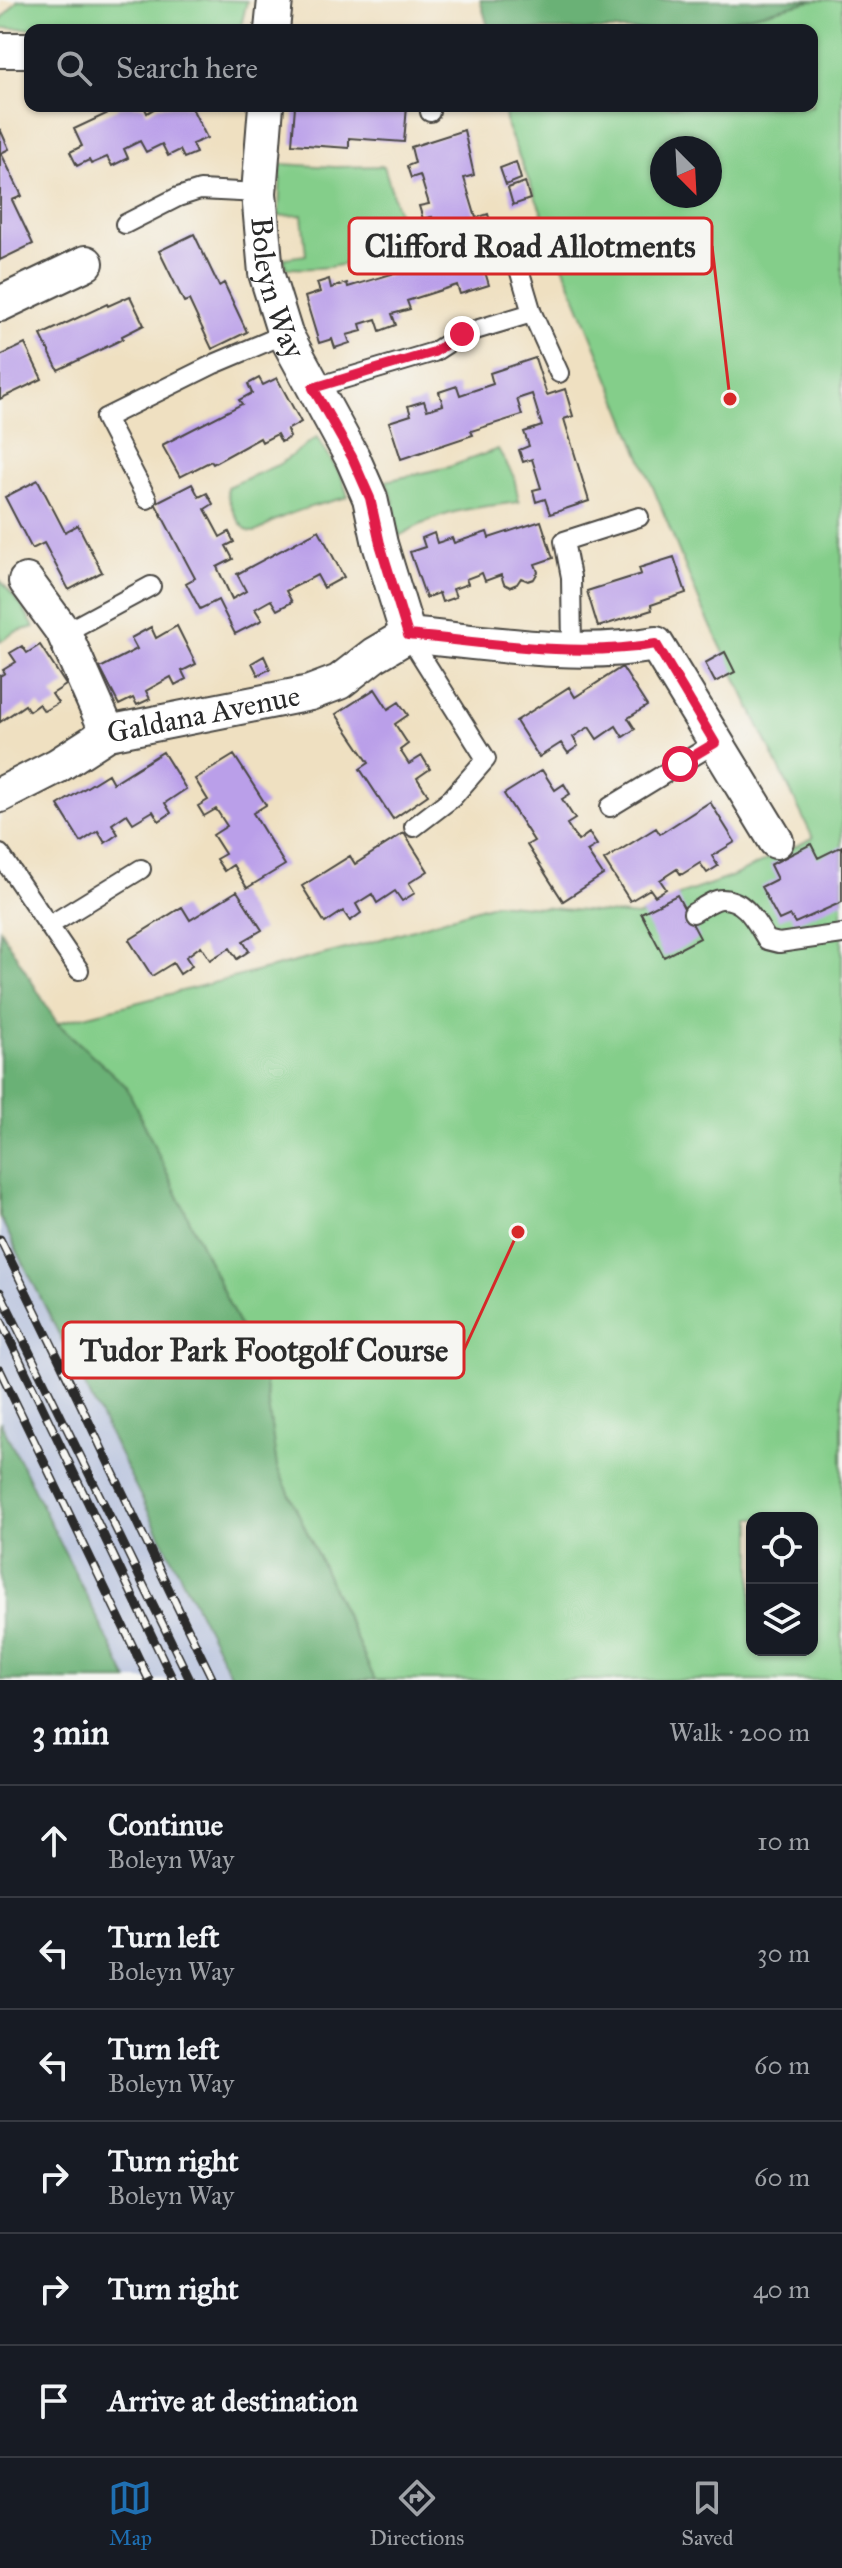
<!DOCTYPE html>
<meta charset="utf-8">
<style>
:root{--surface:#171b24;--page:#20242c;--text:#f1f3f6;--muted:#9ea1a6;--line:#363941;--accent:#1f6fb2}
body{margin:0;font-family:"IM FELL Great Primer",serif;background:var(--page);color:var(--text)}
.controls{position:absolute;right:24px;bottom:24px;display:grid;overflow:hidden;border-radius:16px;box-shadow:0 2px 6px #0004}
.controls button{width:72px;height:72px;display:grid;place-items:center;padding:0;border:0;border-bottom:2px solid var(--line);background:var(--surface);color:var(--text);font:40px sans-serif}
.compass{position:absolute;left:650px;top:136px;width:72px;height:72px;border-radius:50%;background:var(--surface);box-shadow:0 2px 6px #0004;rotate:156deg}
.stop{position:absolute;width:24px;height:24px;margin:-18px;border:6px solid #e11d48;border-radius:50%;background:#fff}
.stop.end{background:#e11d48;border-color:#fff;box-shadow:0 2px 8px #0008}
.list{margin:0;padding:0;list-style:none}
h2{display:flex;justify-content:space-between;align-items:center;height:104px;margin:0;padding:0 32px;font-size:34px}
h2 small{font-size:26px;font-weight:400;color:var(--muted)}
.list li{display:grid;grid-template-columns:52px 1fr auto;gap:24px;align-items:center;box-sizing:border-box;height:112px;padding:0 32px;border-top:2px solid var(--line)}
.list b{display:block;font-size:30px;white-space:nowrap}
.list p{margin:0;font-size:26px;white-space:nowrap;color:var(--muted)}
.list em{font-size:26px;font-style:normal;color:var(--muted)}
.icon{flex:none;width:44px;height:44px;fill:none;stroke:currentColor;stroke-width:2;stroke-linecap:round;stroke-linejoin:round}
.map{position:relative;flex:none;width:842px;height:1680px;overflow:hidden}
.search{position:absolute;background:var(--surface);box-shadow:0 2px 6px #0004;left:24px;right:24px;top:24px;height:88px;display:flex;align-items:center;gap:20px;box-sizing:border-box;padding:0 28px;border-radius:16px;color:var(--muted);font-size:30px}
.sheet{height:776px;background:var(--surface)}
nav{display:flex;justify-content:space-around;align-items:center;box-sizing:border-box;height:112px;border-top:2px solid var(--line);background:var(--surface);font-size:22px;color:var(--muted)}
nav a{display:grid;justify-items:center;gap:4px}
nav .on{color:var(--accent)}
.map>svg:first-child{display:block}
.industrial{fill:#bac4de}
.green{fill:#84ce8a;stroke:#587c5a;stroke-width:2;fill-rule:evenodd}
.forest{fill:#6bb176;stroke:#4b6e50;stroke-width:2}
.building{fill:#ba9fe9}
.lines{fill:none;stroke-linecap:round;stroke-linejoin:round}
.lane-casing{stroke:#484642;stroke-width:22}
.street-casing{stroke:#484642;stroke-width:38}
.lane{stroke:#fff;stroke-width:18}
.street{stroke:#fff;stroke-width:34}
.rail-casing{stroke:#2b2b2b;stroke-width:9}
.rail{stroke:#f6f6f2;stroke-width:6;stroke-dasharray:18;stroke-linecap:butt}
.route{stroke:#e11d48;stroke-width:10}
.labels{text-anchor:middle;stroke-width:8;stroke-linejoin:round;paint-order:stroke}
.street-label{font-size:30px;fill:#2b2b2b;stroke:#f6f6f2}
.leader{fill:none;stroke:#d62828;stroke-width:3}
.callout-dot{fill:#d62828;stroke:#f6f6f2;stroke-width:3}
.callout{fill:#f6f6f2;stroke:#d62828;stroke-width:3}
.callout-label{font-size:32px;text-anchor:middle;font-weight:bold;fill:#2b2b2b}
</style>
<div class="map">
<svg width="842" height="1680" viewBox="0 0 842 1680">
<rect width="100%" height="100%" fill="#f6f6f2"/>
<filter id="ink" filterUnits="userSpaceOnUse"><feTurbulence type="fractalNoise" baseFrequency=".0125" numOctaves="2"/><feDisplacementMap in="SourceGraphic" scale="16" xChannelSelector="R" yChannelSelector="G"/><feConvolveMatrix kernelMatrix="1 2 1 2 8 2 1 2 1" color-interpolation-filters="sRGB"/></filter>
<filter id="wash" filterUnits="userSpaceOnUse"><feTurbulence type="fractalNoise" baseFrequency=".006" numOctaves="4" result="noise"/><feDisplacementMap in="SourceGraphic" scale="32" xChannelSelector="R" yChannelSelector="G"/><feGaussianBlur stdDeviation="1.8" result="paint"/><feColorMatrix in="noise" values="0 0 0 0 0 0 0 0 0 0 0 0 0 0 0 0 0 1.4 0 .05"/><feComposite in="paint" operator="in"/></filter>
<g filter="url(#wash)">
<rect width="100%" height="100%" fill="#efe0c1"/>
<!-- industrial -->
<path class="industrial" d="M0 1217 233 1680H128L80 1586 0 1421Z"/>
<!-- green -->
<path class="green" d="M18 0H222L247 1 240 30 0 28V21Z
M815 0H842V1680H375L277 1467 264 1378 126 1086 57 1023 365 944 496 903 638 916 685 893 731 877 813 838 700 603 507 127 504 106H812V30H691ZM662 148H710V196H662ZM752 1518H812V1650H752Z
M281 164 335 167 384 166 400 219 397 239C367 266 323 270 286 268L284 258 306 255 302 215 279 216Z
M317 437 342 478 348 497C324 503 299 509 276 520 269 523 262 531 254 532 241 533 225 498 227 487L280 464Z
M498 449 514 477 519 502C468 508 444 510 399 536L393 499 386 481 449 467Z
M0 580 21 605 34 627 15 632 0 642Z"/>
<!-- forest -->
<path class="forest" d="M480 0H815L691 30H489Z
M0 929 57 1023 126 1086 264 1378 277 1467 375 1680H233L0 1217Z
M0 1421 128 1680H0Z"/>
<g id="blocks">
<!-- building -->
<path class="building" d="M123 106H144L147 113 159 106H191L207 138 192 144 196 153 184 158 180 150 168 156 162 144 146 152 140 141 124 149 128 158 112 166 107 157 91 164 89 160 77 166 70 152 82 146 74 129Z
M295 106 352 110V106H407L404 142 349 138V148L292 144Z
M0 129 9 149 1 153 22 196 12 200 33 244 0 260Z
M464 130 474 175 464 178 476 218 488 214 497 243 478 249 489 285 460 294 457 285 407 301 410 309 392 314 396 325 380 331 376 319 360 324 362 331 347 335 350 343 335 348 332 339 319 343 305 297 320 292 317 283 329 279 331 288 347 283 348 287 398 272 396 264 446 249 450 262 465 257 455 225 436 230 432 217 423 219 419 206 429 204 420 175 411 178 407 166 415 163 411 147Z
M516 162 521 179 506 185 500 168Z
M525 182 530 199 513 205 508 188Z
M194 234 219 286 224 283 247 332 212 349 189 300 184 302 159 251Z
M130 296 144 325 122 336 123 339 58 370 41 335 107 304 108 306Z
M25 344 42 379 0 399V356Z
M535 358 547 395 565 389 573 416 564 419 589 501 550 514 545 499 536 502 533 490 541 488 532 459 523 462 519 450 529 446 524 432 542 426 532 394 517 399 522 415 471 431 473 435 401 459 389 422 411 415 408 406 424 401 427 410 443 405 439 392 457 386 460 395 493 384 490 373Z
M259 378 263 385 277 378 301 422 287 430 290 437 281 442 277 434 262 442 260 438 213 464 211 461 180 477 162 445 242 404 239 400 252 393 248 384Z
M38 480 65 532 78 525 102 572 69 590 44 543 32 549 5 497Z
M192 484 199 497 207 493 213 504 205 509 220 537 229 532 234 542 226 546 233 559 217 567 232 599 246 591 237 574 319 530 344 577 324 588 317 575 302 583 286 591 292 602 277 610 271 600 255 609 262 620 235 634 218 600 200 609 186 583 195 578 155 503Z
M541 521 553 558 535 564 538 572 534 579 528 581 521 578 517 584 510 587 504 584 501 575 485 581 482 573 466 579 468 584 453 589 456 597 442 602 439 593 426 598 410 552 425 547 422 538 434 533 437 543 452 538 454 543 487 532 489 538Z
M674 557 686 593 651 605 652 610 598 627 587 591 641 574 639 568Z
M177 626 196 664 182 671 186 679 175 685 171 677 146 691 150 699 137 705 133 698 119 705 100 668 137 649 131 638 151 627 156 638Z
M40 645 66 685 52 694 58 703 44 711 39 704 29 711 25 705 0 722V676L5 673 3 670 16 662 10 653 22 646 27 653Z
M725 652 735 672 715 682 705 663Z
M264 656 270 669 258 675 252 663Z
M622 667 647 706 628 718 635 729 623 737 616 726 597 739 589 727 573 737 578 746 568 753 561 743 539 757 516 721 569 687 575 697Z
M375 689 388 709 399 702 408 715 395 724 408 744 400 750 409 764 422 756 430 769 417 778 428 795 393 819 360 769 369 763 336 714Z
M163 752 186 789 165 803 171 813 159 821 153 811 133 823 127 814 112 824 118 834 105 843 98 831 81 842 58 805 108 774 113 783Z
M234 755 266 805 253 813 285 865 247 888 233 865 224 871 216 859 225 854 213 835 227 826 216 809 204 816 198 806 208 800 195 779Z
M542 770 555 790 564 784 570 794 562 799 575 819 567 824 578 841 589 833 597 845 587 851 603 875 563 901 527 845 534 841 504 794Z
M710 802 735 842 712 856 718 866 707 873 700 863 681 875 677 869 660 880 666 889 655 896 650 889 630 901 604 860 656 828 660 834Z
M404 833 428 871 409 883 415 893 402 901 395 891 377 903 372 894 356 904 361 913 350 921 343 911 325 923 302 886 350 856 355 864Z
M811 844 818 858 842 846V902L795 923 790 915 779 920 761 887 777 879 770 865Z
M237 891 262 930 243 941 249 951 237 959 230 948 210 960 201 946 186 957 192 966 180 974 173 963 152 976 129 940 182 907 190 920Z
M677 895 700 938 664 957 641 913Z"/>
</g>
</g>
<g filter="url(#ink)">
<use href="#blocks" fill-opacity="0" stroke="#484642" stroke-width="2"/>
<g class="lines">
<!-- lane casing -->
<g class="lane-casing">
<path id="lane" d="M429 106 430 112
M125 224 178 197 200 190 259 193
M511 242 532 313 559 373
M313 388 434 352 462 334 532 313
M147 499 105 418 214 364 285 334
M64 633 151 586
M408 635 486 759 452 798 414 827
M572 649 571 577 564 541 639 517
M610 807 715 743
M0 854 79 970
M693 913C701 909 713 899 722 899 746 899 756 923 767 940L779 943 842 934
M50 925 141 869"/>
</g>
<!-- street casing -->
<g class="street-casing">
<g id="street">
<path d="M272 30 275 0"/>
<path d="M0 50H30"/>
<path id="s1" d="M266 106 259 193 266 273 285 334 352 457 370 498 380 544 408 635"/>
<path d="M0 304 86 263"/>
<path d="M26 581 64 633 108 733"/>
<path d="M408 635C490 643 575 658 656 644L776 841"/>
<path id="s2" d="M0 795 57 766 108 733 310 693 339 682 374 655 408 635"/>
</g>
</g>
<!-- lane -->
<use href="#lane" class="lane"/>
<!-- street -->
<use href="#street" class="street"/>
<!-- rail casing -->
<g class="rail-casing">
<path id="rail" d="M0 1239C73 1385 141 1534 213 1680
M0 1292 190 1680
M0 1319 173 1680
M0 1370 149 1680"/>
</g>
<!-- rail -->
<use href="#rail" class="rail"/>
</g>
</g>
<g class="lines" filter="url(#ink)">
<!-- route -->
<path class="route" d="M462 334 434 352 313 388 352 457 370 498 380 544 408 635C489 643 575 658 656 644L715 743 680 764"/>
</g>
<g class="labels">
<!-- street labels -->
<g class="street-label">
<text dy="10" stroke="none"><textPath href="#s1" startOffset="184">Boleyn Way</textPath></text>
<text dy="10" stroke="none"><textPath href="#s2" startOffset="222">Galdana Avenue</textPath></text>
</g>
</g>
<!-- callouts -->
<path class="leader" d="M730 399L712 246M518 1232L464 1350"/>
<g class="callout-dot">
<circle cx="730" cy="399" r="8"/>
<circle cx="518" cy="1232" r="8"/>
</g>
<g class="callout">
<rect x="349" y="218" width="363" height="56" rx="8"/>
<rect x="63" y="1322" width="401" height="56" rx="8"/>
</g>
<g class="callout-label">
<text x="530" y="257">Clifford Road Allotments</text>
<text x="264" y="1361">Tudor Park Footgolf Course</text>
</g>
</svg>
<div class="controls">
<button><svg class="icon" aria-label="locate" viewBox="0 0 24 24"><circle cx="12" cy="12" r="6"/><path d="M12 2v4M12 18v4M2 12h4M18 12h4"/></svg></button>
<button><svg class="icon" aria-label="layers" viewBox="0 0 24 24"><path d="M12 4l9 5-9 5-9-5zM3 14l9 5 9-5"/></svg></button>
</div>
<svg class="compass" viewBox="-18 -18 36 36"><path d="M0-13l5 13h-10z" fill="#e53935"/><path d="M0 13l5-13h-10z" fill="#9ea1a6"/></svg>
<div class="stop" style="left:680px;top:764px"></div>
<div class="stop end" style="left:462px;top:334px"></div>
<div class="search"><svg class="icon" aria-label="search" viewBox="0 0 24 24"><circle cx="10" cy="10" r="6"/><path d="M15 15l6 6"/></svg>Search here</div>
</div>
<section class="sheet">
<h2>3 min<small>Walk · 200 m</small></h2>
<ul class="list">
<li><svg class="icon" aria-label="ahead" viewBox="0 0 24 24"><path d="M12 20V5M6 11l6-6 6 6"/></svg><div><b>Continue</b><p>Boleyn Way</p></div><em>10 m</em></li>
<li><svg class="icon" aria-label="left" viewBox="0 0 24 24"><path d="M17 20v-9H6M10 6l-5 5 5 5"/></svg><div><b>Turn left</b><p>Boleyn Way</p></div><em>30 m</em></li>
<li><svg class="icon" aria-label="left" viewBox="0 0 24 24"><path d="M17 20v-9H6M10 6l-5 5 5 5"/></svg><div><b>Turn left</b><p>Boleyn Way</p></div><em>60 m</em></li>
<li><svg class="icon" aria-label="right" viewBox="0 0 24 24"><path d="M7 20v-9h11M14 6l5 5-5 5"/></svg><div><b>Turn right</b><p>Boleyn Way</p></div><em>60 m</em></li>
<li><svg class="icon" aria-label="right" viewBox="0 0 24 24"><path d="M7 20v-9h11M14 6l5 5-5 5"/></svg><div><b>Turn right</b></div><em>40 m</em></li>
<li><svg class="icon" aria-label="arrive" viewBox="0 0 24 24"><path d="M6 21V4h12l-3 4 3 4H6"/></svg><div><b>Arrive at destination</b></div></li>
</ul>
</section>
<nav>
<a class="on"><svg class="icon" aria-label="map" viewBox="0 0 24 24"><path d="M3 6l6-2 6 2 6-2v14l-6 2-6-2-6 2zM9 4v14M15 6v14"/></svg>Map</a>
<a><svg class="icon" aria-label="directions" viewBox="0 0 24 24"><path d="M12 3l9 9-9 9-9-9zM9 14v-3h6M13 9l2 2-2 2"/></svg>Directions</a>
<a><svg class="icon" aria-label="saved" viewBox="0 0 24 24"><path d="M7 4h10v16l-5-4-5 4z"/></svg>Saved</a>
</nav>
